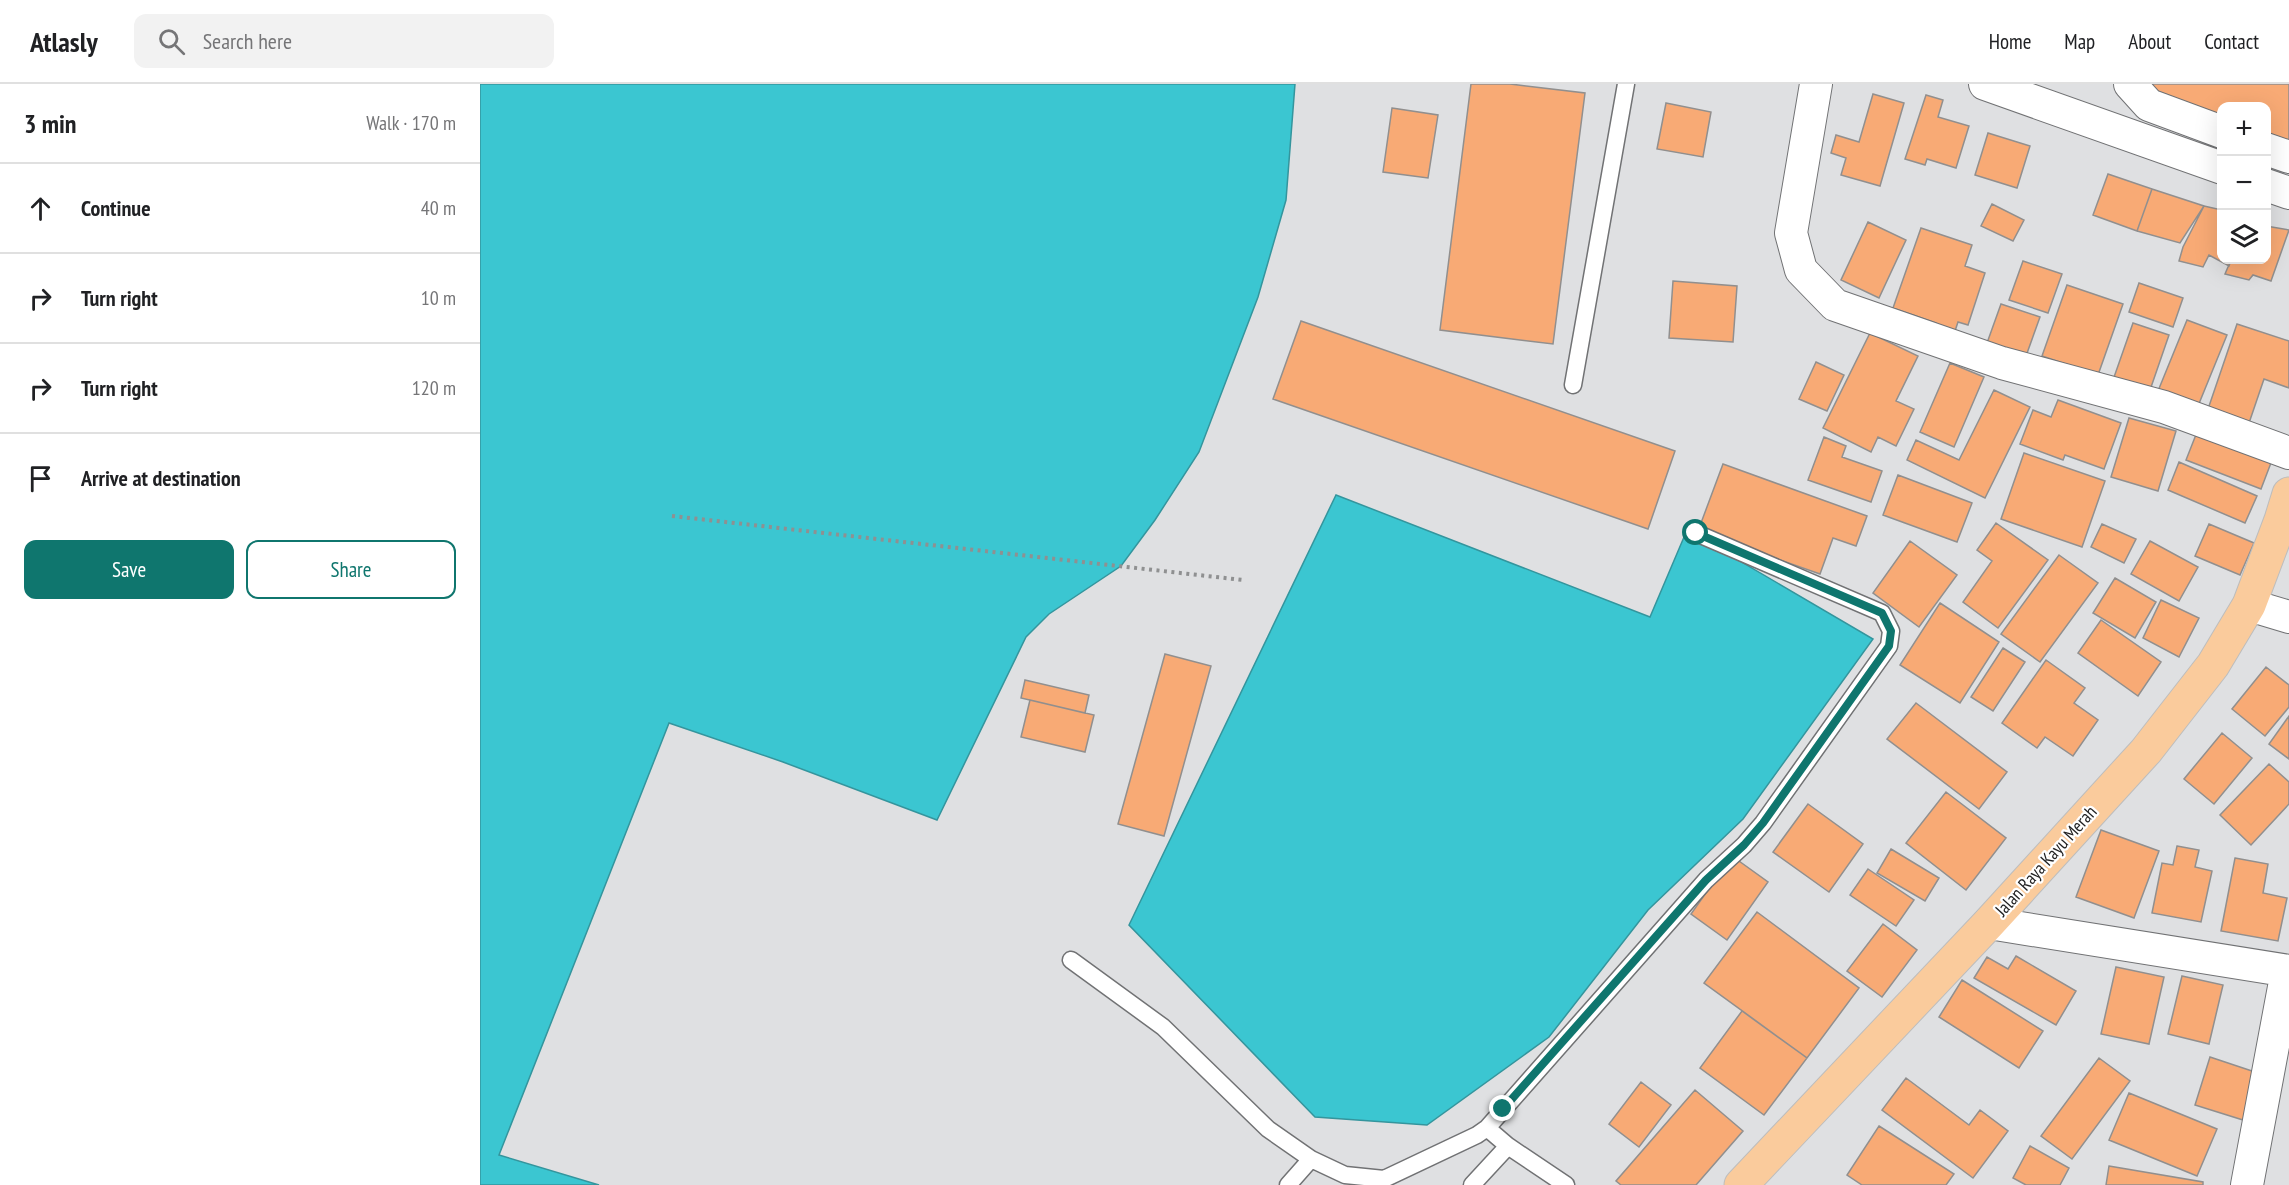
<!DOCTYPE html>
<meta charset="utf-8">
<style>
:root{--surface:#fff;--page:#f2f2f2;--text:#202124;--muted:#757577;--line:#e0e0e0;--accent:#0f766e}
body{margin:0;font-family:"PT Sans Narrow",sans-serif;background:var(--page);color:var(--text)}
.controls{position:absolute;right:18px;top:18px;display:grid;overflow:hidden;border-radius:12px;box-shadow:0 6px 24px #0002}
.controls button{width:54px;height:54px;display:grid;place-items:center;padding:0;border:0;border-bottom:2px solid var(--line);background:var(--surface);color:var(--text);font:30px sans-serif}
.stop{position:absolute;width:18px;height:18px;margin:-14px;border:4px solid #0f766e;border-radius:50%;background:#fff}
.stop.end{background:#0f766e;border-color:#fff;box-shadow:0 2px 6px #0008}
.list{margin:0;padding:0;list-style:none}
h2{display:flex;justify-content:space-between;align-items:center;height:78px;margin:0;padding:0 24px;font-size:26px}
h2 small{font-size:20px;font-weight:400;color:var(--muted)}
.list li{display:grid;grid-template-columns:39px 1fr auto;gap:18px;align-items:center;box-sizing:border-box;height:90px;padding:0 24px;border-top:2px solid var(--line)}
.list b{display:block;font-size:22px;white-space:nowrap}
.list em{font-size:20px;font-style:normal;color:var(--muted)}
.actions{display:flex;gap:12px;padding:18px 24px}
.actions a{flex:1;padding:14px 0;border:2px solid var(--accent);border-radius:12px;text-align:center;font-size:21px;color:var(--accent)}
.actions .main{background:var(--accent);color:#fff}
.icon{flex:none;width:33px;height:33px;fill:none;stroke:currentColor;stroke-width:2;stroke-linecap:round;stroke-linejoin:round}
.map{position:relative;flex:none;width:1809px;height:1101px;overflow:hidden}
header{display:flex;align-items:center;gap:36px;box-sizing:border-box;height:84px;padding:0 30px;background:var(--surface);border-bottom:2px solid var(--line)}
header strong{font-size:28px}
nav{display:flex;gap:33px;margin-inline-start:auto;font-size:21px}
.search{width:420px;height:54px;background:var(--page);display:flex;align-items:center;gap:15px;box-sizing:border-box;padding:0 21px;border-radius:12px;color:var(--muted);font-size:22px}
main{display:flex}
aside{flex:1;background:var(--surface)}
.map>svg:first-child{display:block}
.water{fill:#3bc6d1;stroke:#34959d;stroke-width:1.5}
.building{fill:#f8aa75;stroke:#918f8e;stroke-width:1.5}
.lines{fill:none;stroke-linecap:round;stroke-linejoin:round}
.lane-casing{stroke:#717274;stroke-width:19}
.street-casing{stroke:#717274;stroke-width:34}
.highway-casing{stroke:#bdbdbd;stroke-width:35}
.path{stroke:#8f9091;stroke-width:4;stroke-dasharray:3 4.5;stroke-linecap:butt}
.lane{stroke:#fff;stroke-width:16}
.street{stroke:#fff;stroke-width:32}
.highway{stroke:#facb9c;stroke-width:33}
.route{stroke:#0f766e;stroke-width:8}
.labels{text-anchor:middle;stroke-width:4.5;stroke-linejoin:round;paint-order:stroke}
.street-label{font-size:18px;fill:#222223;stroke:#fff}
</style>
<header>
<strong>Atlasly</strong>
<div class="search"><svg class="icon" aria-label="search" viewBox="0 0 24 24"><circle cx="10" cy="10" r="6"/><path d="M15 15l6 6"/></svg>Search here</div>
<nav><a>Home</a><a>Map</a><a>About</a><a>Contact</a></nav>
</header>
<main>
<aside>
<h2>3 min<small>Walk · 170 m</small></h2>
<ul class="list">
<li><svg class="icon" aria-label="ahead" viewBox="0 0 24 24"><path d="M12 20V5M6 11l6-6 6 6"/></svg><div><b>Continue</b></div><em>40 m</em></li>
<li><svg class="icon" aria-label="right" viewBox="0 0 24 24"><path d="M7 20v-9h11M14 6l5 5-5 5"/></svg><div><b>Turn right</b></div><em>10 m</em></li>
<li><svg class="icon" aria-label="right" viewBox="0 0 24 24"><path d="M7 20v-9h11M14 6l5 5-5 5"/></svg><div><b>Turn right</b></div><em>120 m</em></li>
<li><svg class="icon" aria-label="arrive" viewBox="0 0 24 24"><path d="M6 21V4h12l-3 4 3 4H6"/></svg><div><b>Arrive at destination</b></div></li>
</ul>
<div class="actions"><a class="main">Save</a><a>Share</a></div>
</aside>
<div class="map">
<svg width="1809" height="1101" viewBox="0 0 1809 1101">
<rect width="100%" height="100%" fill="#dfe0e2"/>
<!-- water -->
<path class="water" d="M0 0H815L806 116 778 213 719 368 675 436 641 482 569 530 546 553 457 736 303 678 189 639 19 1071 119 1101H0Z
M856 411 1170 533 1207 446 1393 555 1263 735 1168 826 1069 953 947 1041 835 1033 649 841Z"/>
<!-- building -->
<path class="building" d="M991 0H1030L1105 9 1073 260 960 246Z
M1672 0H1809V58L1786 50V22H1742V32L1677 7Z
M1393 10 1424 19 1400 102 1361 91 1366 74 1351 69 1356 51 1379 58Z
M1446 11 1463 16 1458 33 1489 42 1476 84 1447 75 1445 81 1425 75Z
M1186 19 1231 28 1223 73 1177 65Z
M912 24 958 31 948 94 903 88Z
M1508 49 1550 62 1537 104 1495 91Z
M1628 90 1672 105 1657 147 1613 131Z
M1672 105 1724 122 1700 159 1657 147Z
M1512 120 1544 136 1533 157 1501 142Z
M1724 122 1742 126V176H1751L1749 182 1729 171 1723 183 1699 177 1703 163Z
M1388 138 1426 156 1399 214 1361 196Z
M1786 142 1809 146 1791 197 1773 191 1769 196 1745 190 1751 176H1786Z
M1441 144 1492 161 1485 182 1505 189 1488 241 1478 238 1473 253 1453 246 1456 239 1413 224Z
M1543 177 1582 190 1568 229 1529 216Z
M1193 197 1257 202 1253 258 1189 254Z
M1659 199 1703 214 1693 243 1649 228Z
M1587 201 1643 220 1618 291 1562 272Z
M1521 220 1560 233 1546 272 1507 259Z
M1707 236 1747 251 1718 322 1678 307Z
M821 237 1195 367 1168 445 793 315Z
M1653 239 1689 251 1669 309 1633 296Z
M1757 240 1809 257V304L1784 295 1768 342 1727 328Z
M1390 249 1438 272 1416 317 1434 325 1416 362 1398 353 1391 368 1343 344Z
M1336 278 1364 291 1347 327 1319 315Z
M1470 279 1504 293 1474 363 1440 348Z
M1514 306 1550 323 1505 414 1427 376 1436 356 1479 376Z
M1578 316 1641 339 1624 385 1585 371 1583 376 1540 360 1553 326 1571 333Z
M1649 334 1696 347 1678 407 1631 393Z
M1719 343 1794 371 1781 405 1706 376Z
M1344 353 1366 362 1362 373 1402 387 1391 418 1328 396Z
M1544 369 1625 397 1602 463 1521 435Z
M1699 378 1777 412 1765 439 1688 406Z
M1243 380 1387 432 1376 462 1353 454 1340 490 1218 447Z
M1418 391 1492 419 1477 458 1403 431Z
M1516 439 1568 476 1518 544 1483 518 1512 477 1497 466Z
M1622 440 1656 455 1644 479 1611 463Z
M1729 440 1774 459 1760 491 1715 472Z
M1430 457 1477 491 1439 543 1393 509Z
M1670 457 1718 483 1699 517 1651 490Z
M1579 471 1618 499 1560 578 1521 550Z
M1635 494 1676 518 1655 554 1613 529Z
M1681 516 1719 534 1699 573 1663 554Z
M1460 519 1519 558 1480 619 1420 581Z
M1621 536 1681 578 1658 612 1598 569Z
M1523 564 1545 578 1513 627 1491 613Z
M685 570 731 582 684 752 638 740Z
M1566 576 1605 604 1594 619 1618 636 1593 672 1565 653 1557 664 1522 639Z
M1786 583 1809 601V623L1785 652 1752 625Z
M545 596 609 611 605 629 541 614Z
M550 616 614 631 605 668 541 653Z
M1436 619 1527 688 1499 725 1407 655Z
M1809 632V675L1789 660Z
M1742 649 1772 674 1734 720 1704 695Z
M1789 680 1809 698V720L1771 761 1740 731Z
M1466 708 1526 754 1486 806 1426 759Z
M1328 720 1383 760 1349 808 1293 768Z
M1621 746 1679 767 1654 834 1596 813Z
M1697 762 1719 766 1715 783 1732 787 1721 838 1672 829 1682 779 1693 781Z
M1411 765 1459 794 1445 817 1397 789Z
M1252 772 1288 798 1247 856 1211 830Z
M1755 774 1788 780 1783 809 1807 814 1798 857 1741 847Z
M1388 785 1434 816 1416 842 1370 811Z
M1277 828 1379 904 1327 974 1224 899Z
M1403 840 1437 866 1402 913 1367 887Z
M1536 872 1596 907 1576 941 1494 894 1507 873 1528 885Z
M1636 883 1684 893 1669 960 1621 950Z
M1702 892 1743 901 1729 960 1688 950Z
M1482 896 1563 947 1539 984 1459 933Z
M1262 927 1327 974 1284 1031 1220 984Z
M1730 973 1778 989 1763 1036 1715 1021Z
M1619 974 1650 997 1592 1075 1561 1052Z
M1426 994 1489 1041 1500 1026 1528 1047 1493 1094 1402 1026Z
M1161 998 1191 1021 1159 1063 1129 1040Z
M1215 1006 1263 1047 1216 1101H1141L1136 1097Z
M1649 1009 1737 1045 1717 1092 1629 1056Z
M1399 1042 1474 1090 1466 1101H1382L1367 1091Z
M1550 1062 1589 1084 1580 1101H1546L1533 1094Z
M1629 1082 1723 1098V1101H1626Z"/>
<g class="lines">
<!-- lane casing -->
<g class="lane-casing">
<path id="lane" d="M1093 301 1146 0
M591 876 683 943 788 1045 831 1075 865 1091 904 1095 997 1051 1007 1044
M808 1101 831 1075
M992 1101 1028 1062
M1086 1101 1028 1062 1007 1044 1226 796 1264 761 1283 739 1409 562 1411 547 1402 529 1216 449"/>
</g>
<!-- street casing -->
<g class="street-casing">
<path id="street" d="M1336 0 1311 149 1321 186 1355 221 1522 279 1684 323 1809 369
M1505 0 1742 84
M1650 0 1669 21 1742 48
M1786 65 1809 73
M1786 101 1809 109
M1769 521 1809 533
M1509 839 1809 887
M1767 1101 1807 887"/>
</g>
<!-- highway casing -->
<g class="highway-casing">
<path id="highway" d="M1261 1101 1509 839 1666 667 1733 581 1769 521 1801 436 1809 410"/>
</g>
<!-- path -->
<path class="path" d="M192 432 763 496"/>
<!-- lane -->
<use href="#lane" class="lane"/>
<!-- street -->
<use href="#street" class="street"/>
<!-- highway -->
<use href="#highway" class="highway"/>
</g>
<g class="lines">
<!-- route -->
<path class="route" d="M1023 1025 1226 796 1264 761 1283 739 1409 562 1411 547 1402 529 1216 449"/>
</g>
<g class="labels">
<!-- street labels -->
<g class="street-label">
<text transform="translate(1566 777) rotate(-48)" y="6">Jalan Raya Kayu Merah</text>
</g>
</g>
</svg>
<div class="controls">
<button>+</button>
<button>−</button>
<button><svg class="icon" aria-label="layers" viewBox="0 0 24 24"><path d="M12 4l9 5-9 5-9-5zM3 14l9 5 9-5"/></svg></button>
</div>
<div class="stop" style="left:1216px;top:449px"></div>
<div class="stop end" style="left:1023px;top:1025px"></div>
</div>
</main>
